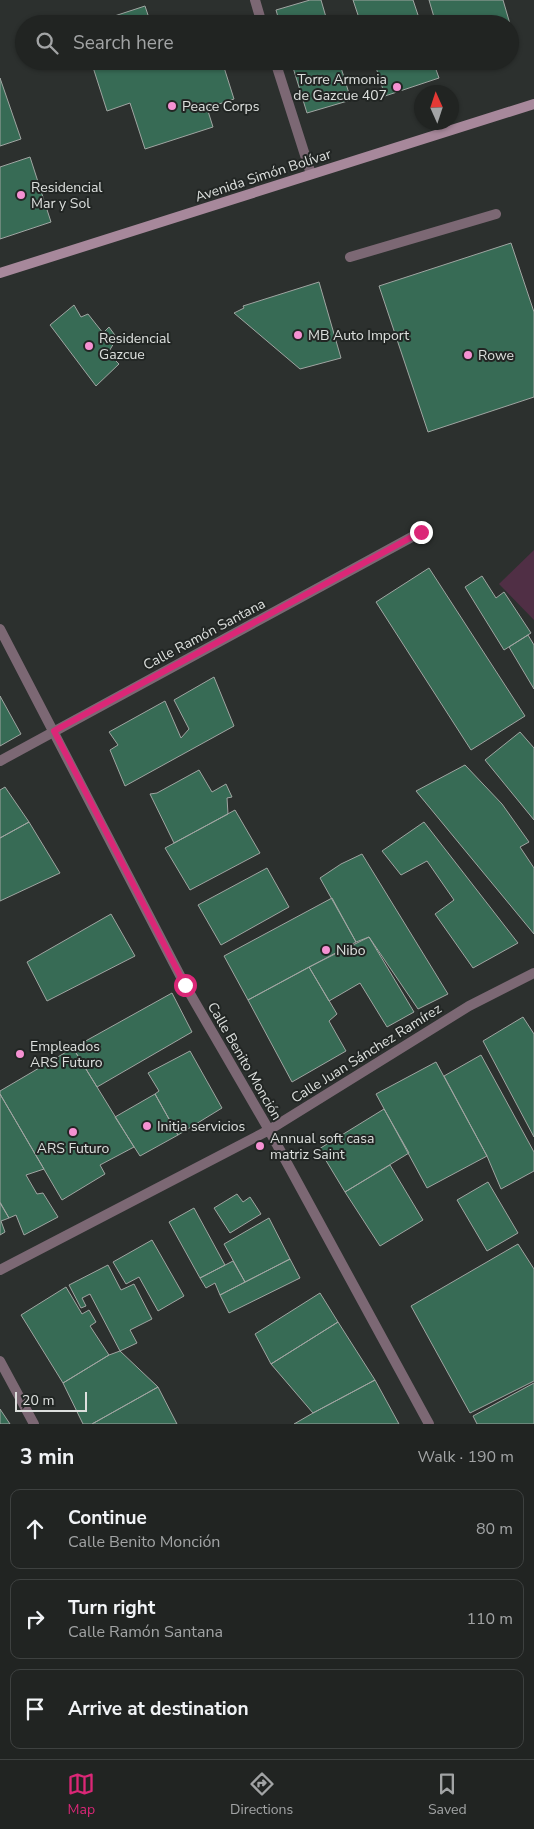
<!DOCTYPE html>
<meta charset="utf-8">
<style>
:root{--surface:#212422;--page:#2d302f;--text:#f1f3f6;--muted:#a2a4a5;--line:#3e4140;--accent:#db2777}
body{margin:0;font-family:"Nunito Sans",sans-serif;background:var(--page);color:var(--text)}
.compass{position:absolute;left:414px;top:85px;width:45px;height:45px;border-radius:50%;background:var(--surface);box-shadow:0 1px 4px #0004;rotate:357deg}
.scale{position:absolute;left:15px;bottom:12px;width:72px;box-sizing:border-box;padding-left:5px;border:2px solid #dde0de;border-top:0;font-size:14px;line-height:18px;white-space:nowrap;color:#dde0de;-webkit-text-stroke:4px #222624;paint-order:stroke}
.stop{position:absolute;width:15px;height:15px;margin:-11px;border:4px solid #db2777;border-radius:50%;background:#fff}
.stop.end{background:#db2777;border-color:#fff;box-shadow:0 1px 5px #0008}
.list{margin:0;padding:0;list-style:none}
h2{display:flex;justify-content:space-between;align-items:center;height:65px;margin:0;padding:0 20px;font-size:21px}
h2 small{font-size:16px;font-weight:400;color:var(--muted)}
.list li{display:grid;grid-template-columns:32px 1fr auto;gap:15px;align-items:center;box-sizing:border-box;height:80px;margin:0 10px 10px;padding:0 10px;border:1px solid var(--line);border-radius:10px}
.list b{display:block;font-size:19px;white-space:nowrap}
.list p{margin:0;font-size:16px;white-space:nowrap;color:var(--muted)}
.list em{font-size:16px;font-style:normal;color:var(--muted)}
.icon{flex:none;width:28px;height:28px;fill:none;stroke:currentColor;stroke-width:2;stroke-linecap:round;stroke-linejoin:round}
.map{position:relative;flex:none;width:534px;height:1424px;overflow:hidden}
.search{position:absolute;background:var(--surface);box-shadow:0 1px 4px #0004;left:15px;right:15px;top:15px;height:55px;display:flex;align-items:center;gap:12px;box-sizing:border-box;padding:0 18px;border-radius:28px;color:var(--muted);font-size:19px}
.sheet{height:335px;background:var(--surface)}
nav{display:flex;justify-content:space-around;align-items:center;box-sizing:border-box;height:70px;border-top:1px solid var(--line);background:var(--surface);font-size:14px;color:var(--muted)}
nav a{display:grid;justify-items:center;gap:2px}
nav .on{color:var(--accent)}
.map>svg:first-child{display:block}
.green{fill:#502f45}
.building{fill:#376b55;stroke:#a0a5a2}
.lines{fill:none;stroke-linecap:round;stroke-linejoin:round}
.service{stroke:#7c6874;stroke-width:10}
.minor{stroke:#7c6874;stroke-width:10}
.secondary{stroke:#a7889b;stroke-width:10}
.route{stroke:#db2777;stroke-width:6}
.poi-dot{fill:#f591d2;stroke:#222624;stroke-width:2}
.labels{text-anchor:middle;stroke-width:4;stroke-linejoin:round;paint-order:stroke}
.poi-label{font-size:14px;fill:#dde0de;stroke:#222624;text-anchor:start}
.street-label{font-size:14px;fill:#dde0de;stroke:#222624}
</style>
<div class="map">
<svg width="534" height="1424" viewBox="0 0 534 1424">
<rect width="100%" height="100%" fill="#2c302e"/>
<!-- green -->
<path class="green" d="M534 550V620L499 584Z"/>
<!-- building -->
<path class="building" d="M310 0H321L328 24H280L276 10Z
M353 0H413L421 24H361Z
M429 0H503L510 24H436Z
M145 6 151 24H90Z
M510 24 515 39 510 41Z
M91 61H222L234 99 207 108 213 127 145 149 130 103 107 111Z
M291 61H339L351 100 307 113Z
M374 61H433L439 78 385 96Z
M0 78 21 139 0 146Z
M30 157 51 222 0 239V167Z
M511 243 534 312V397L428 432 379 286Z
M319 282 341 358 300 369 234 313 244 308 243 306Z
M74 305 81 317 88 314 103 333 109 327 117 338 108 353 119 364 96 386 50 325Z
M429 568 525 716 471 750 376 602Z
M482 576 496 598 504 592 531 633 504 650 465 587Z
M528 635 534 645V689L509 647Z
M214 677 234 726 125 786 110 750 118 745 109 732 165 701 181 738 189 729 174 700Z
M0 696 21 734 0 746Z
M520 732 534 748V820L485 760Z
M465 765 502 804 529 842 520 847 534 868V934L416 791Z
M199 770 212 792 226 784 232 797 227 798 228 814 174 843 150 794 157 793Z
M5 787 29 822 0 838V790Z
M235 810 260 853 190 890 165 848Z
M29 822 60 873 0 901V838Z
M424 822 518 943 473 968 435 914 454 900 427 861 401 875 382 851Z
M362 854 448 994 418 1009 369 937 356 942 320 878 341 864Z
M267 868 289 907 221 945 198 905Z
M332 898 356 942 248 1000 224 956Z
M111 914 135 956 47 1001 27 962Z
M369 937 414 1012 387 1027 360 983 329 1001 309 967Z
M309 967 337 1014 329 1021 346 1051 292 1082 248 1000Z
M172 993 192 1032 97 1087 73 1048Z
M523 1017 534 1034V1137L483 1041Z
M73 1048 134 1147 100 1165 105 1174 62 1200 0 1094V1091Z
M190 1051 222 1108 178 1135 155 1094 159 1091 148 1073Z
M481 1055 534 1152V1171L501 1189 487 1156 444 1076Z
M436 1062 487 1156 427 1188 376 1094Z
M0 1094 44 1169 26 1175 37 1194 43 1193 58 1217 24 1235 16 1215 9 1218 0 1202Z
M155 1094 178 1135 140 1156 115 1117Z
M384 1109 409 1153 345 1192 319 1149Z
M390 1165 423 1220 380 1246 345 1192Z
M488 1182 518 1233 487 1251 457 1200Z
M237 1194 243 1202 250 1197 261 1214 230 1233 214 1208Z
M0 1203 9 1218 1 1221 5 1232 0 1235Z
M194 1208 225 1265 200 1278 169 1222Z
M269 1218 290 1259 245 1282 224 1244Z
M152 1240 184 1296 158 1311 139 1277 126 1284 113 1262Z
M518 1244 534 1269V1381L470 1413 411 1306Z
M290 1259 300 1278 229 1313 220 1295Z
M233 1261 245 1282 220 1295 215 1283 206 1288 200 1278Z
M108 1265 121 1290 134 1284 152 1319 130 1330 137 1343 120 1351 90 1294 82 1298 86 1306 81 1308 69 1285Z
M66 1287 82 1314 89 1310 96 1322 90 1326 109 1355 63 1383 21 1315Z
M320 1293 338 1322 271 1364 255 1334Z
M338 1322 375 1380 313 1413 271 1364Z
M120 1351 158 1387 92 1424H83L63 1383 109 1355Z
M375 1380 399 1424H294L313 1413Z
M534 1383V1424H477L473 1416Z
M158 1387 177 1424H92Z
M0 1409 10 1424H0Z"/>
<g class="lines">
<!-- service -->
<path class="service" d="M350 257 496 214"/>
<!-- minor -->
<path class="minor" d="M255 0 262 24
M275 61 311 174
M0 629 185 985 269 1130 429 1424
M0 761 421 532
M0 1270 269 1130 469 1006 534 973
M0 1361 34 1424"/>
<!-- secondary -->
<path class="secondary" d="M0 273 534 104"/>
</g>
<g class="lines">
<!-- route -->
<path class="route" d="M185 985 54 731 421 532"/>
</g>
<!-- markers -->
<g class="poi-dot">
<circle cx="397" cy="87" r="5"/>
<circle cx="172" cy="106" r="5"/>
<circle cx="21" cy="195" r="5"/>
<circle cx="298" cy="335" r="5"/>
<circle cx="89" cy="346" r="5"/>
<circle cx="468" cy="355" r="5"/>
<circle cx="326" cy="950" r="5"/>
<circle cx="20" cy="1054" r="5"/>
<circle cx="147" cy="1126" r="5"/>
<circle cx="73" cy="1132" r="5"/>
<circle cx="260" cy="1146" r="5"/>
</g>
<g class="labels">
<!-- poi labels -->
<g class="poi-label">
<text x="387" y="84" text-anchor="end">Torre Armonia<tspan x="387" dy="16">de Gazcue 407</tspan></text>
<text x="182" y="111">Peace Corps</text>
<text x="31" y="192">Residencial<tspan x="31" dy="16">Mar y Sol</tspan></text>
<text x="308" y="340">MB Auto Import</text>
<text x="99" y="343">Residencial<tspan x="99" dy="16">Gazcue</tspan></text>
<text x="478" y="360">Rowe</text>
<text x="336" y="955">Nibo</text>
<text x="30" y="1051">Empleados<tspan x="30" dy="16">ARS Futuro</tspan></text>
<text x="157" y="1131">Initia servicios</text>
<text x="270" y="1143">Annual soft casa<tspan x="270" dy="16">matriz Saint</tspan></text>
<text x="73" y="1153" text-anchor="middle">ARS Futuro</text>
</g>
<!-- street labels -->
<g class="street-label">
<text transform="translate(263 175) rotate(-18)" y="5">Avenida Simón Bolívar</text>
<text transform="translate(204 634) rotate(-28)" y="5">Calle Ramón Santana</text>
<text transform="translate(366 1053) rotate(-32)" y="5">Calle Juan Sánchez Ramírez</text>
<text transform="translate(245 1061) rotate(60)" y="5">Calle Benito Monción</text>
</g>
</g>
</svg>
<svg class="compass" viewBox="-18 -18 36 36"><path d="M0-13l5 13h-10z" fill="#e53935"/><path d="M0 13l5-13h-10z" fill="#a2a4a5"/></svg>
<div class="scale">20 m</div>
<div class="stop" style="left:185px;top:985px"></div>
<div class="stop end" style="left:421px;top:532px"></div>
<div class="search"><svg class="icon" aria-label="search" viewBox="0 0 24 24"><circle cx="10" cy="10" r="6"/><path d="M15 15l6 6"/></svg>Search here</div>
</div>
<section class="sheet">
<h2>3 min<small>Walk · 190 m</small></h2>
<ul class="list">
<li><svg class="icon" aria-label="ahead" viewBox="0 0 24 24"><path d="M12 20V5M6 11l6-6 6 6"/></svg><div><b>Continue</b><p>Calle Benito Monción</p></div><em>80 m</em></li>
<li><svg class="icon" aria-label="right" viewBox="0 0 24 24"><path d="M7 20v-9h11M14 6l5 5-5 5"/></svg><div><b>Turn right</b><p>Calle Ramón Santana</p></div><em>110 m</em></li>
<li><svg class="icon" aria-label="arrive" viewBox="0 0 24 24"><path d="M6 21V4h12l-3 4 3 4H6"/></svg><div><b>Arrive at destination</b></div></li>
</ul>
</section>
<nav>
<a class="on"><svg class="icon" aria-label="map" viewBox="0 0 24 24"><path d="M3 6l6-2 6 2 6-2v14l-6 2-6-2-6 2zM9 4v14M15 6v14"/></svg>Map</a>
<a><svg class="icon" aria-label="directions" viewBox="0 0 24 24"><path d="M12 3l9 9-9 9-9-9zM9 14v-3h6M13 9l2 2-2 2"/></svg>Directions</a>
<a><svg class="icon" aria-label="saved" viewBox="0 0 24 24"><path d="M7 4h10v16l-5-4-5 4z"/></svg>Saved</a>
</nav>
